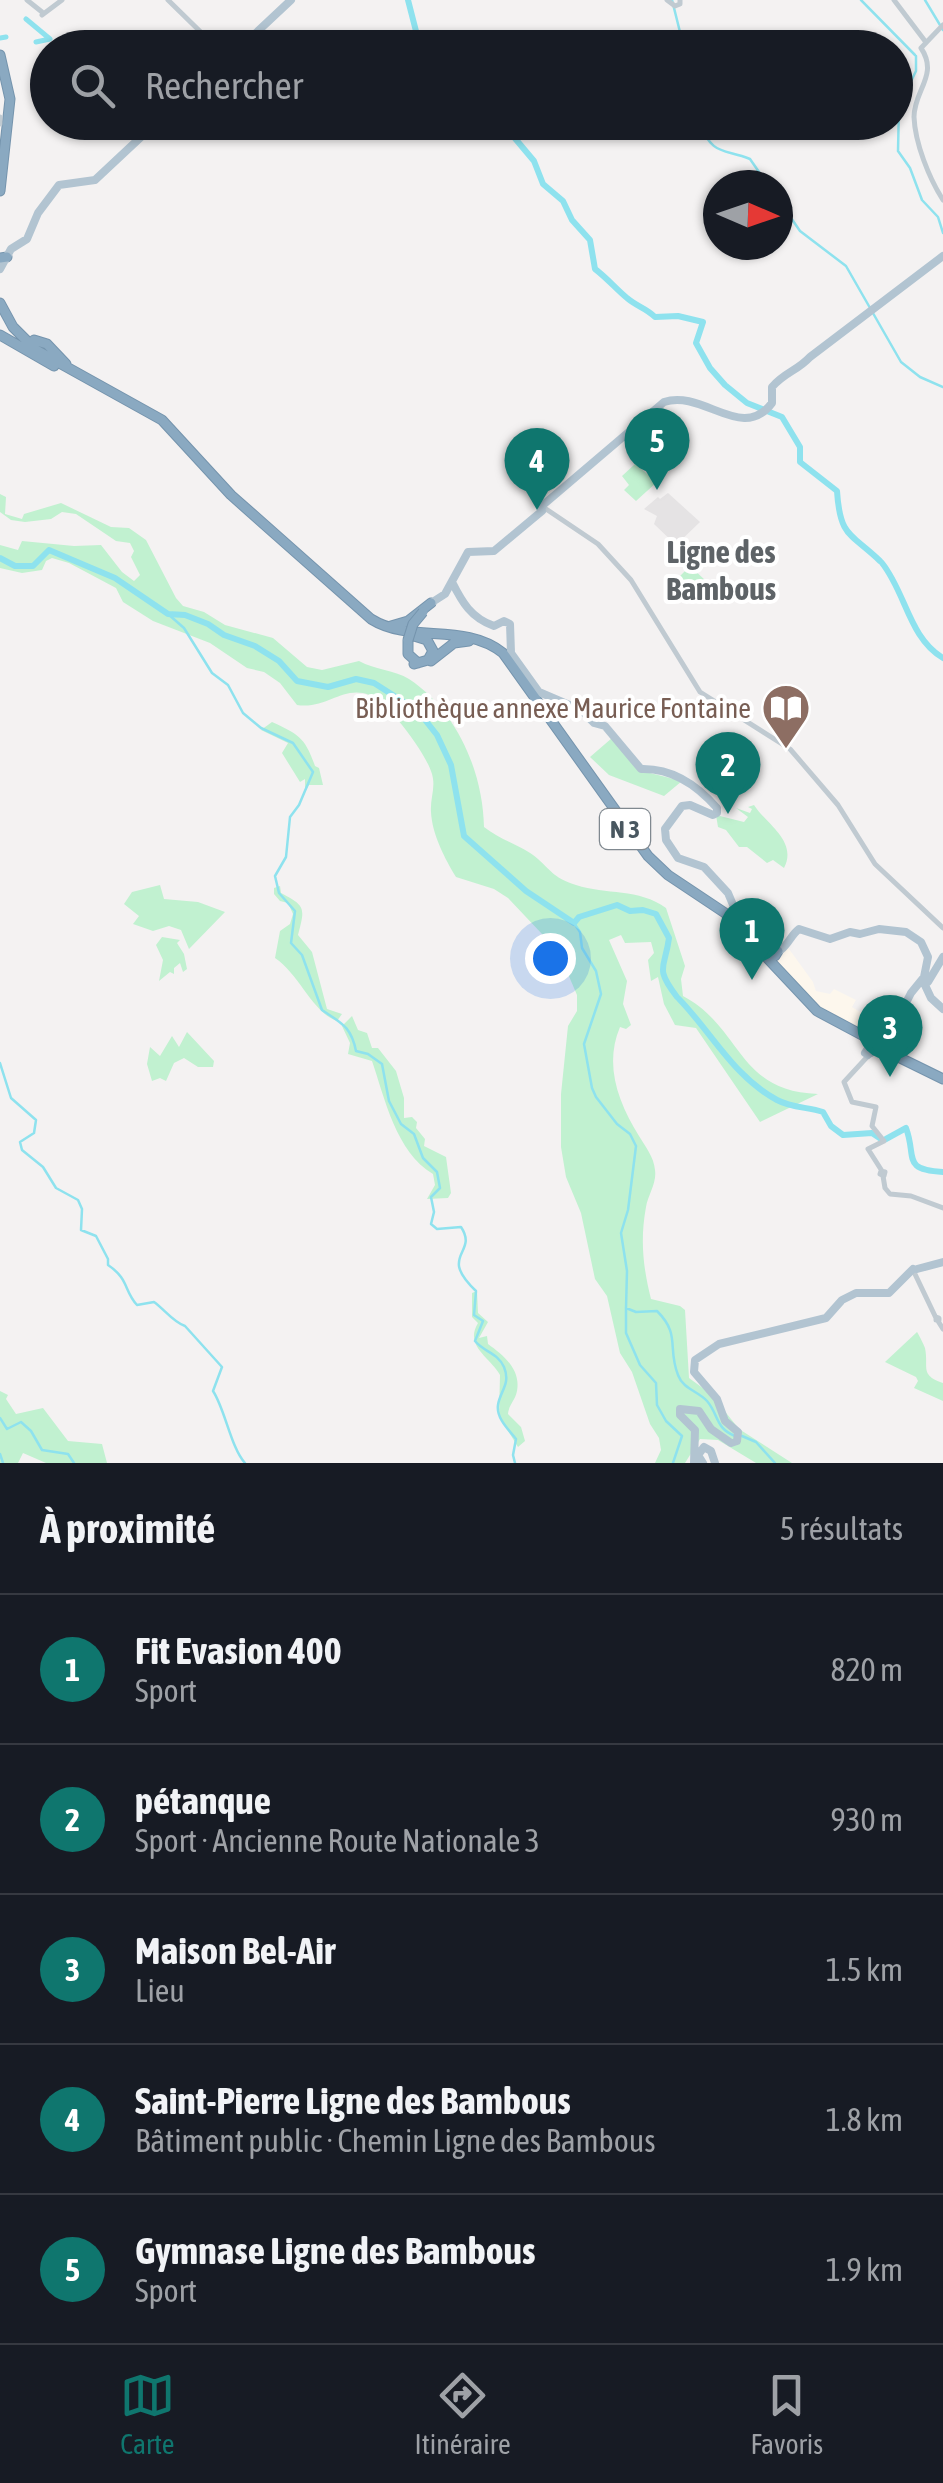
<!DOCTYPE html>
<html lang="fr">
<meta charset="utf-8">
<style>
:root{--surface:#171b24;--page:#20242c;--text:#f1f3f6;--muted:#9ea1a6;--line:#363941;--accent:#0f766e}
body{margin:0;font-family:"Asap Condensed",sans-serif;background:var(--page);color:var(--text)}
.compass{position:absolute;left:703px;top:170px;width:90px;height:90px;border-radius:50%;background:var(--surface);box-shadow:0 2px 8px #0004;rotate:92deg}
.you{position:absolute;left:550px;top:958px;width:35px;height:35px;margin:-25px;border:8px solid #fff;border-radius:50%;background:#1a73e8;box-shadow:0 0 0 15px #1a73e833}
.badge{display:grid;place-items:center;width:65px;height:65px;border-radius:50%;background:var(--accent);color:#fff;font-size:32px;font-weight:700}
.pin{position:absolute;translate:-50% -82px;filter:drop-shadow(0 2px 5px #0008)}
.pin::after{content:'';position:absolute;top:52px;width:35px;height:30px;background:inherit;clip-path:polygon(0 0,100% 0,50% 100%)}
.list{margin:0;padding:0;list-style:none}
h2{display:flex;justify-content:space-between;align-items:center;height:130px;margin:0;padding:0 40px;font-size:42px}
h2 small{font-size:32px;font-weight:400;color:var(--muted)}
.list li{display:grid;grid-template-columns:65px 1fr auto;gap:30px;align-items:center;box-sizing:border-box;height:150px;padding:0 40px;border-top:2px solid var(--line)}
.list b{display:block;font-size:38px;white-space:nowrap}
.list p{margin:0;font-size:32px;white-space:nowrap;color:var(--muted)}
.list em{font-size:32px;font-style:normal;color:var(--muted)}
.icon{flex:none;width:55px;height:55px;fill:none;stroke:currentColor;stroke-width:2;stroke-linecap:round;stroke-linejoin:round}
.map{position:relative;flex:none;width:943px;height:1463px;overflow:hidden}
.search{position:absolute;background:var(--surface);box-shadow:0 2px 8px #0004;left:30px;right:30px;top:30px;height:110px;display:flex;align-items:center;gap:25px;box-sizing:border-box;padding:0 35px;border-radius:55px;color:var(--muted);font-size:38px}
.sheet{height:880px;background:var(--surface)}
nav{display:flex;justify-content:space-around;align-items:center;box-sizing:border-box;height:140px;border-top:2px solid var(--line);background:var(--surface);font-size:28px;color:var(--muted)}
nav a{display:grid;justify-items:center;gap:5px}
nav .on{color:var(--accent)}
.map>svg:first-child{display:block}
.commercial{fill:#fdf7ed}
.education{fill:#e5e3e4}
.green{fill:#c1f1d0}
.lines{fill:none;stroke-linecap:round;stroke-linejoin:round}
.stream{stroke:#8ee2ee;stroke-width:2.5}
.canal{stroke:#8ee2ee;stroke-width:5}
.river{stroke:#8ee2ee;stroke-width:6}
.highway-casing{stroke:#7594ad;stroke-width:11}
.minor{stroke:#c0cad1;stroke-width:5}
.major{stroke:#b2c4d1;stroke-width:8}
.highway{stroke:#8aa9c1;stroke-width:9}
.highway-bridge-casing{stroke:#7594ad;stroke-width:11;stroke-linecap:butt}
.highway-bridge{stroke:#8aa9c1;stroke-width:9}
.labels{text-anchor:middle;stroke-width:8;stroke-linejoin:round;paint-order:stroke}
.shield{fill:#fff;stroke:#808990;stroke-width:2.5}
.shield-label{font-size:25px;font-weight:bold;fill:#495760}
.education-label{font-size:28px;fill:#785e54;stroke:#fff;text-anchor:end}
.quarter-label{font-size:32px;font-weight:bold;fill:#5e6367;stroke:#fff}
</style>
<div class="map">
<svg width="943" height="1463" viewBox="0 0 943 1463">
<rect width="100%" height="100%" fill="#f4f2f2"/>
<!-- commercial -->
<path class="commercial" d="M760 915 770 929 773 927 813 982 816 991 830 994 834 989 856 1000 852 1007 887 1028 882 1038H875L818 1009 744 928Z"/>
<!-- education -->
<path class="education" d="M668 493 700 522 676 545 654 524 657 516 644 509 658 497 660 499Z"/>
<!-- green -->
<path class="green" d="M635 464 657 482 636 501 624 490 629 485 622 476Z
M0 494 6 497 5 514 22 519 24 514 61 503 111 527 129 528 146 540 176 598 183 606 204 612 225 625 273 638 307 667 322 670 359 661C375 670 395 670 409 679 457 711 483 772 484 827 500 840 523 846 538 859 553 873 555 878 576 885 606 895 639 888 666 908L685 966 681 979 683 996C742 1027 737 1092 818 1094L760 1122 696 1028 675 1025 664 1004 658 977 651 981 648 960 654 953 651 942 625 943 621 935 609 940 627 981 623 1004 631 1025 626 1029 620 1027C604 1065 618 1102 639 1136 645 1146 654 1157 655 1170 657 1183 648 1195 646 1207 640 1240 643 1267 651 1299L680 1306 685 1310 689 1378 711 1394 739 1429 792 1463H756L718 1440 700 1439 685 1463H655L661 1450 659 1438 650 1424 632 1372 620 1353 607 1296 595 1279 581 1213 566 1177 561 1147V1094L568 1026 577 1011V995L568 974 542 934 508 898 494 889 456 877C445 859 432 834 431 812 430 798 436 788 432 774 426 753 385 696 363 693 339 689 325 709 297 705L280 683 264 672 247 668 210 643 153 621 123 602 116 588 69 563 52 558 46 561 42 570 22 573 0 568V545L18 550 22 541 74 546 101 545 122 572 134 581 140 575 131 557 134 551 130 543 116 541 76 514 62 512 51 519 25 522 11 520 0 512Z
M690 566 706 581 700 588 704 591 712 586 715 590 702 601 675 581Z
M272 722C298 734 305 737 315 766L319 768 323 785H309L305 792V779L300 782 282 753 288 743 261 730Z
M612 738 638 770 682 781 664 796 609 775 590 757Z
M754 805C766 824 798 841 784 868L773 860 767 863 747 847H739L726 830 718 827 716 815 744 822 748 817 736 808 750 813 752 809 748 807Z
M160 885 164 899 198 902 225 912 189 949 181 930 169 926 153 931 133 924 139 916 124 904 132 892Z
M280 886 281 893C306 906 305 908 298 935L312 952 327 1009 342 1014 337 1021C312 1012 300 975 275 958L280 931 290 924 293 914 288 903 280 901 274 894V888Z
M162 937 180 940 177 943 184 954 187 969 183 972 180 963 174 968V974L170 972 159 981 163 960 156 945Z
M352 1016 358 1030 367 1033 372 1048H378L396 1071 404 1098V1118L412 1117 417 1122 416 1128 425 1139 424 1146 446 1157 451 1193 448 1198 427 1199 435 1185 433 1174C396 1152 385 1099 372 1061L348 1054 350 1043 342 1026Z
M187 1032 214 1061 213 1067H198L184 1058 174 1063 166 1081 160 1078 152 1081 147 1064 150 1047 160 1056 172 1036 179 1047Z
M477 1291 478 1313 488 1322 479 1338 487 1336 488 1344C503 1355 521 1369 517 1391 515 1401 509 1404 508 1414L521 1427 525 1441 518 1447 499 1416 500 1375C490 1357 464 1346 478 1323L472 1317V1293Z
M917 1332C918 1333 925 1347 925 1348 929 1367 919 1375 943 1383V1401L914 1388 918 1381 916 1377 885 1362Z
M0 1391 8 1395 6 1399 16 1414 43 1408 68 1441 102 1444 107 1463H46L23 1453 18 1463H0Z"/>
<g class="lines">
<!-- stream -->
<path class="stream" d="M672 0 684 48
M861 0 915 55
M925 0 943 30
M916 56V71L899 106 898 151 910 168 922 200 938 217 943 233
M699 122C713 157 723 148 750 159L768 185
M778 199 800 231 846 266 901 362 920 377 943 387
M168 614 184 628 212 673 228 685 243 713 261 728 293 743 313 772 299 805 290 817 286 857 275 876 279 893 295 911 291 943 302 955 322 1010C341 1023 351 1026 356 1051L368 1054 382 1064 389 1101 401 1124 414 1134 423 1158 437 1172 440 1188 431 1197 434 1212 431 1224 437 1229 461 1227C479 1254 437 1254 476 1291L474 1315 483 1321 475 1341C484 1352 498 1353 504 1367 511 1384 500 1391 498 1405 496 1418 509 1430 516 1439L513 1455 515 1463
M574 923 580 932 582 948 596 971 601 994 584 1044 592 1088 596 1097 617 1124 630 1134 636 1146 628 1210 621 1233 627 1271 626 1308 636 1312 657 1311C681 1335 667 1347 678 1375 683 1389 698 1391 707 1401 719 1415 715 1428 735 1436
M0 1063 11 1098 36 1120 34 1133 20 1142 22 1150 43 1167 56 1188 78 1200 82 1209 81 1230 96 1236 108 1259V1265C129 1279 124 1291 137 1305L154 1302C164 1309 174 1323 185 1326L222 1367 213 1391C225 1409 231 1448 245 1463
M626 1308V1333L640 1365 656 1383 657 1405 666 1421 682 1436 673 1463
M0 1418 7 1429 21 1422 31 1431 42 1450 68 1454 74 1463
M742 1436 756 1442 775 1463
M0 1454 3 1463"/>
<!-- canal -->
<path class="canal" d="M26 19 50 39 36 42
M0 38 6 37"/>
<!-- river -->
<path class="river" d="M408 0 417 35 435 48
M507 122 513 136 534 161 543 184 563 201 572 220 590 240 595 269C607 278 616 289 627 298 636 306 646 308 655 317L678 316 703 322 696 343 710 368 725 385 747 403 782 417 800 447V462L837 491C840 538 851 533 880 561
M0 558 15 566H33L49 550 115 578 168 614 185 615 208 624 224 635 255 646 279 661 297 681 328 687 356 679 374 683 418 711 437 735 451 765 464 836 526 891 574 923 579 917 617 905 630 911 643 910 656 914 669 938C665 969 654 967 677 997
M882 563C906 593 909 638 943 658
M679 999C712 1033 734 1077 777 1100 792 1108 808 1107 823 1112L831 1126 843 1135 872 1133 881 1139
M886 1139 906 1128C917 1157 901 1170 943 1172"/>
<!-- highway casing -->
<g class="highway-casing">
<path id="highway" d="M0 55 10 99 0 191
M0 258 7 257
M0 303 13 327 36 350 162 420 231 495 371 619C411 644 464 622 503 653L648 856 668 875 725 913 817 1011 875 1042
M0 335 54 366
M34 340 47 344 66 364
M391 626 408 621 431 603
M414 636 427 640 433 651 428 660 414 664
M408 640V654L418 663
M431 661 454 643 469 641
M775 956 778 951
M888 1052 943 1079"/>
</g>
<!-- minor -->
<path class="minor" d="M27 0 42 12
M168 0 217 48
M667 0 675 6 680 4V0
M894 0 925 41
M42 15 62 0
M943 25 921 48C939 75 914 90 914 117 915 143 929 178 943 200
M0 117V124
M546 509 598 544 631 580 700 692 790 749 838 805 875 864 943 928
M868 1056 844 1082 852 1102 876 1107 872 1126 884 1141 868 1149 882 1171
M881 1171 885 1172 884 1176 880 1174Z
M883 1176 885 1188 890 1194 911 1196 943 1208
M914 1272 936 1318
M936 1317 939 1318V1320H936Z
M938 1321 943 1329"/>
<!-- major -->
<path class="major" d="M240 48 291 0
M0 269 11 249 27 239 38 213 59 185 95 180 157 122
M541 511 543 505 664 402C703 389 742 443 772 403V387C785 372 797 371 810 357L943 256
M452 582C462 602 471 618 494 626L504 621 510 624 511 653 539 692 581 710 594 723 605 726 641 769C673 768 697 785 717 808V813L713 815 690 805 682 806 665 829 666 840 678 858 704 867 728 893 739 919 754 931 768 952C786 955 788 937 799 929L830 939 850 932 860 934 879 929 906 932 921 942 928 957 924 977 911 993 888 1038 884 1039
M431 603 445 594 468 552 494 551 542 511
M922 980 928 982 943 957
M924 983 931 998 943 1009
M867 1050 871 1052 868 1055 865 1053Z
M871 1053 886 1040
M917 1269 943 1262
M694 1463 695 1430 680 1415V1409L699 1411 711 1429 731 1443 737 1441 738 1432 725 1421 717 1399 694 1372 695 1360 719 1344 826 1318 842 1300 856 1293H889L913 1269
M703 1463 698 1455 704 1447 711 1451 715 1463"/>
<!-- highway -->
<use href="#highway" class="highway"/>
<!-- highway-bridge casing -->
<g class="highway-bridge-casing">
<path id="highway-bridge" d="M408 640 413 624 423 612
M873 1044 888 1052"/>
</g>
<!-- highway-bridge -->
<use href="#highway-bridge" class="highway-bridge"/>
</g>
<!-- icons -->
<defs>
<g id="library-pin" transform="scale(2.5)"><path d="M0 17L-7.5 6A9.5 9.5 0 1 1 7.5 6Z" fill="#8d6e63" stroke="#fff"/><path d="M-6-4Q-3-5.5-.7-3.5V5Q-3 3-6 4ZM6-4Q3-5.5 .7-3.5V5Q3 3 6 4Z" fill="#fff"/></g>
</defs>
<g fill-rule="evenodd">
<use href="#library-pin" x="786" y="708"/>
</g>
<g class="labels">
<!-- shield labels -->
<rect class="shield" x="600" y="809" width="50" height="40" rx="8"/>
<g class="shield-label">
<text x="625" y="838">N 3</text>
</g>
<!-- education labels -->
<g class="education-label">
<text x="751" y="718">Bibliothèque annexe Maurice Fontaine</text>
</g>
<!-- quarter labels -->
<g class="quarter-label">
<text x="721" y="563">Ligne des<tspan x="721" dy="37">Bambous</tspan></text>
</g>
</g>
</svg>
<svg class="compass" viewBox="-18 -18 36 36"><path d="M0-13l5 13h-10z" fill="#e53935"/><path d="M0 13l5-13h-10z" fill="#9ea1a6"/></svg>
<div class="you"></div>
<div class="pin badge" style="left:752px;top:980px">1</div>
<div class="pin badge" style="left:728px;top:814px">2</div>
<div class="pin badge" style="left:890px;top:1077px">3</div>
<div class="pin badge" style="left:537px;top:510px">4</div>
<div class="pin badge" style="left:657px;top:490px">5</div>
<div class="search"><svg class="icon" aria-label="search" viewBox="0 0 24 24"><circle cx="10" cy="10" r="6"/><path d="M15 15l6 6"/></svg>Rechercher</div>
</div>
<section class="sheet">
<h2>À proximité<small>5 résultats</small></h2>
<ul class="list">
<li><span class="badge">1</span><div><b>Fit Evasion 400</b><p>Sport</p></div><em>820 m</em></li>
<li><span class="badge">2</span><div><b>pétanque</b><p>Sport · Ancienne Route Nationale 3</p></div><em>930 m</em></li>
<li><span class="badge">3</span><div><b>Maison Bel-Air</b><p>Lieu</p></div><em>1.5 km</em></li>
<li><span class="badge">4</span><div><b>Saint-Pierre Ligne des Bambous</b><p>Bâtiment public · Chemin Ligne des Bambous</p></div><em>1.8 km</em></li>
<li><span class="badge">5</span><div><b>Gymnase Ligne des Bambous</b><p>Sport</p></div><em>1.9 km</em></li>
</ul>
</section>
<nav>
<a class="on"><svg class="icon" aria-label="map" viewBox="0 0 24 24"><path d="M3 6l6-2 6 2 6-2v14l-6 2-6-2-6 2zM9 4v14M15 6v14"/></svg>Carte</a>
<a><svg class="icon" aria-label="directions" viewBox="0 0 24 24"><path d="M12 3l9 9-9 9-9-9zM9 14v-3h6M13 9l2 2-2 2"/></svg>Itinéraire</a>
<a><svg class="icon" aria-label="saved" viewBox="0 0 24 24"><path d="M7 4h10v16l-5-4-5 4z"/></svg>Favoris</a>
</nav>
